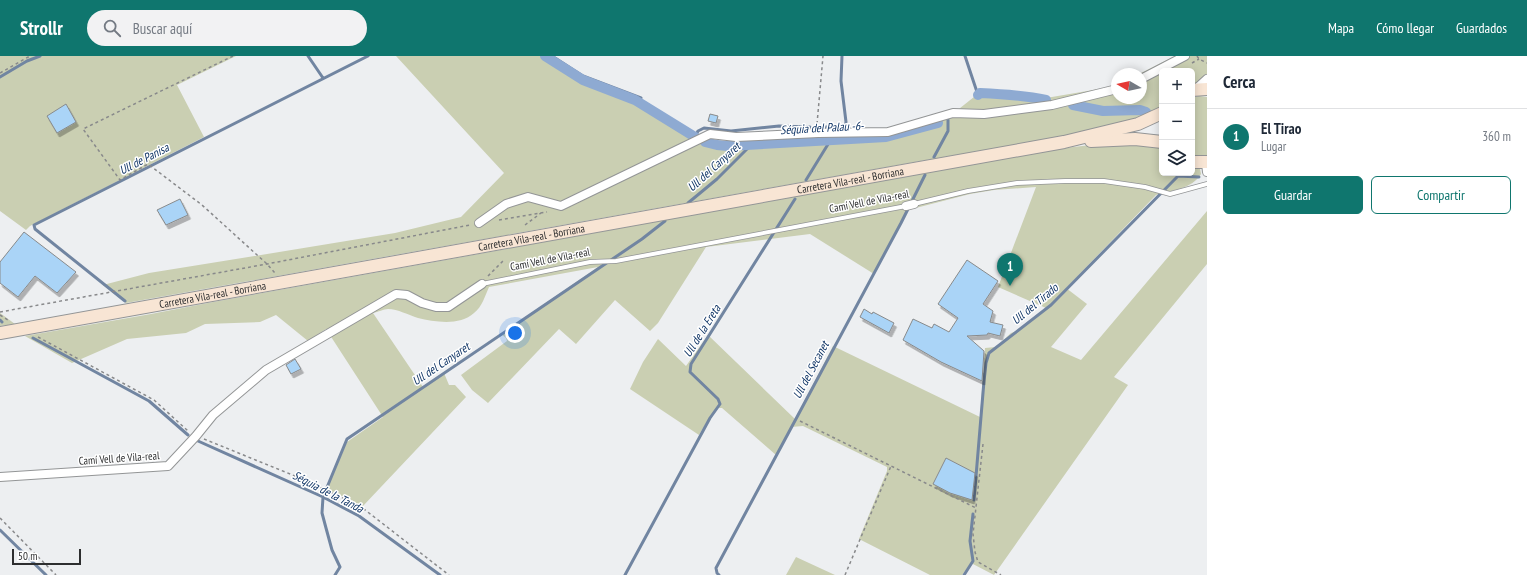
<!DOCTYPE html>
<html lang="es">
<meta charset="utf-8">
<style>
:root{--surface:#fff;--page:#f2f2f3;--text:#1f2937;--muted:#747a83;--line:#e0e1e3;--accent:#0f766e}
body{margin:0;font-family:"PT Sans Narrow",sans-serif;background:var(--page);color:var(--text)}
.controls{position:absolute;right:12px;top:12px;display:grid;overflow:hidden;border-radius:6px;box-shadow:0 2px 10px #0003}
.controls button{width:36px;height:36px;display:grid;place-items:center;padding:0;border:0;border-bottom:1px solid var(--line);background:var(--surface);color:var(--text);font:20px sans-serif}
.compass{position:absolute;left:1111px;top:12px;width:36px;height:36px;border-radius:50%;background:var(--surface);box-shadow:0 2px 10px #0003;rotate:279deg}
.scale{position:absolute;left:12px;bottom:10px;width:69px;box-sizing:border-box;padding-left:4px;border:2px solid #2d2e2f;border-top:0;font-size:11px;line-height:14px;white-space:nowrap;color:#2d2e2f;-webkit-text-stroke:3px #fff;paint-order:stroke}
.you{position:absolute;left:515px;top:277px;width:14px;height:14px;margin:-10px;border:3px solid #fff;border-radius:50%;background:#1a73e8;box-shadow:0 0 0 6px #1a73e833}
.badge{display:grid;place-items:center;width:26px;height:26px;border-radius:50%;background:var(--accent);color:#fff;font-size:13px;font-weight:700}
.pin{position:absolute;translate:-50% -33px;filter:drop-shadow(0 1px 2px #0008)}
.pin::after{content:'';position:absolute;top:21px;width:14px;height:12px;background:inherit;clip-path:polygon(0 0,100% 0,50% 100%)}
.list{margin:0;padding:0;list-style:none}
h2{display:flex;justify-content:space-between;align-items:center;height:52px;margin:0;padding:0 16px;font-size:17px}
h2 small{font-size:13px;font-weight:400;color:var(--muted)}
.list li{display:grid;grid-template-columns:26px 1fr auto;gap:12px;align-items:center;box-sizing:border-box;height:56px;padding:0 16px;border-top:1px solid var(--line)}
.list b{display:block;font-size:15px;white-space:nowrap}
.list p{margin:0;font-size:13px;white-space:nowrap;color:var(--muted)}
.list em{font-size:13px;font-style:normal;color:var(--muted)}
.actions{display:flex;gap:8px;padding:12px 16px}
.actions a{flex:1;padding:9px 0;border:1px solid var(--accent);border-radius:6px;text-align:center;font-size:14px;color:var(--accent)}
.actions .main{background:var(--accent);color:#fff}
.icon{flex:none;width:22px;height:22px;fill:none;stroke:currentColor;stroke-width:2;stroke-linecap:round;stroke-linejoin:round}
.map{position:relative;flex:none;width:1207px;height:519px;overflow:hidden}
header{display:flex;align-items:center;gap:24px;box-sizing:border-box;height:56px;padding:0 20px;background:var(--accent);color:#fff}
header strong{font-size:19px}
nav{display:flex;gap:22px;margin-inline-start:auto;font-size:14px}
.search{width:280px;height:36px;background:var(--page);display:flex;align-items:center;gap:10px;box-sizing:border-box;padding:0 14px;border-radius:22px;color:var(--muted);font-size:15px}
main{display:flex}
aside{flex:1;background:var(--surface)}
.map>svg:first-child{display:block}
.green{fill:#cacfb2}
.lines{fill:none;stroke-linecap:round;stroke-linejoin:round}
.stream{stroke:#7185a1;stroke-width:3}
.canal{stroke:#8eaad2;stroke-width:10}
.building{fill:#aad4f7;stroke:#888a8b;filter:url(#shadow)}
.service-casing{stroke:#939596;stroke-width:5.5}
.minor-casing{stroke:#939596;stroke-width:10}
.secondary-casing{stroke:#939596;stroke-width:14}
.path{stroke:#88898b;stroke-width:1.5;stroke-dasharray:3 3;stroke-linecap:butt}
.service{stroke:#fff;stroke-width:4}
.minor{stroke:#fff;stroke-width:8}
.secondary{stroke:#f8e5d4;stroke-width:12}
.labels{text-anchor:middle;stroke-width:3;stroke-linejoin:round;paint-order:stroke}
.street-label{font-size:11px;fill:#2d2e2f;stroke:#fff}
.water-label{font-size:12px;font-style:italic;fill:#103566;stroke:#fff}
</style>
<header>
<strong>Strollr</strong>
<div class="search"><svg class="icon" aria-label="search" viewBox="0 0 24 24"><circle cx="10" cy="10" r="6"/><path d="M15 15l6 6"/></svg>Buscar aquí</div>
<nav><a>Mapa</a><a>Cómo llegar</a><a>Guardados</a></nav>
</header>
<main>
<div class="map">
<svg width="1207" height="519" viewBox="0 0 1207 519">
<defs>
<filter id="shadow"><feDropShadow dx="2.5" dy="4" stdDeviation="0" flood-color="#0004"/></filter>
</defs>
<rect width="100%" height="100%" fill="#edeff1"/>
<!-- green -->
<path class="green" d="M0 0H236L177 29 204 81 30 170 26 174 0 155Z
M396 0H543L582 25 634 44 694 81 717 88 729 89 887 80 945 64 979 37H1023L1046 42 1105 32 1117 28V42H1141V18H1139L1175 0H1207V20L1195 29H1192V15H1162V51L1151 59 1085 77 932 103 126 247 103 229 149 217 261 199 395 177 461 161 504 117Z
M1199 40 1207 41V100H1205L1192 99V42Z
M1119 87 1162 91V117H1192V112L1200 113 1201 118C1192 133 1172 134 1156 139L1066 232 1087 248 1051 291 1081 304 1207 155V208L1114 321 1128 329 994 519 971 507 962 519H930L859 483 887 415V411L803 370 791 371 776 399 722 352H717L709 362 699 379 630 333 643 306 658 283 686 310 708 279 795 363 833 290 980 361 985 292 996 291 1011 277 1020 274 1046 252 998 231 1036 131 994 134 970 138 908 154 874 218 810 178 706 191 658 267 650 275 615 244 576 288 559 273 488 347 472 334 461 319 507 285 506 282 501 278 598 211 489 231C485 240 482 251 474 257 460 270 435 266 418 262 408 259 398 253 388 253 384 253 378 256 373 257L423 331 444 317 449 329H455L466 341 363 450C357 449 354 445 348 442 341 439 333 439 327 432L347 386 383 361 326 273 308 285 276 259 260 266 205 268 186 277 127 283 72 307 25 280 151 258 213 246 937 115C998 103 1057 90 1119 87Z
M0 257 15 268 0 270Z
M796 501 835 519H786Z"/>
<g class="lines">
<!-- stream -->
<path class="stream" d="M308 0 323 22
M552 0 583 20 641 42
M965 0 978 39
M0 21 27 5 40 0
M821 71H842L845 70 846 66 841 25 842 0
M695 81 698 75 704 72 731 75 779 70 810 71
M934 101 948 75V64
M806 124 830 85
M688 147 717 123 751 89
M125 245 35 173 34 169 368 0
M0 264 2 266
M33 282 149 345 188 379
M198 385 323 441 359 460 440 519
M974 444 984 325 986 307 989 297 1051 249 1178 120 1199 121
M0 474 46 519
M335 519 340 511 332 494 326 472 322 457 323 441 347 383 642 183 665 165
M625 519 710 362 720 348 718 343 690 316 691 308 795 143
M719 519 717 517 716 512 901 167 925 119
M964 519 973 505 970 485 973 458"/>
<!-- canal -->
<path class="canal" d="M545 0 583 24 635 44 695 81
M978 39 980 37C1002 38 1024 39 1046 44
M1073 49 1103 55 1140 54 1146 56
M705 86 717 89 728 90 886 81 938 67"/>
</g>
<!-- building -->
<path class="building" d="M66 48 76 66 57 77 47 60Z
M710 58 718 60 716 67 708 65Z
M180 143 188 159 166 169 157 154Z
M24 176 76 216 57 237 35 220 18 241 0 227V206Z
M967 204 998 225 983 248 993 255 990 266 1003 269 1000 280 988 277 987 279 967 280 984 295 982 325 941 306 903 284 913 263 932 272 934 268 949 276 958 262 938 248Z
M864 253 872 258 873 256 894 267 889 277 860 261Z
M295 303 301 313 291 318 286 309Z
M946 402 975 417 972 444 950 437 933 428Z"/>
<g class="lines">
<!-- service casing -->
<g class="service-casing">
<path id="service" d="M914 148 968 135 1017 127 1065 125H1104L1145 131 1170 138 1207 128
M482 228 590 206 616 205 906 150"/>
</g>
<!-- minor casing -->
<g class="minor-casing">
<path id="minor" d="M1141 23 1185 0
M1196 33 1207 23
M1206 107 1207 116
M906 150 914 148
M479 167 506 148 528 141 561 150 710 78 736 81 818 77 888 76 953 57 984 58 1052 49 1117 33
M0 421 168 410 196 380 213 359 266 314 396 238 407 239 422 247 436 251H448L482 228"/>
</g>
<!-- secondary casing -->
<g class="secondary-casing">
<g id="secondary">
<path d="M1192 34 1207 33"/>
<path d="M1091 85 1135 83 1162 86"/>
<path d="M1192 106H1207"/>
<path id="s1" d="M0 277 1064 86 1138 68 1162 57"/>
</g>
</g>
<!-- path -->
<path class="path" d="M233 0 83 73 120 124 148 108 202 149 267 208 275 217
M1197 0 1199 3 1207 7
M1192 7 1199 3
M0 17 30 0
M817 68 823 0
M499 164 547 156
M525 169 541 157
M488 220 505 203
M0 256 267 208 470 169
M0 259 8 264
M38 281 154 344 188 375
M800 365 976 452
M204 383 295 420 360 450 449 519
M983 388 973 478 975 496 978 506 1001 519
M0 462 56 519
M845 519 891 410"/>
<!-- service -->
<use href="#service" class="service"/>
<!-- minor -->
<use href="#minor" class="minor"/>
<!-- secondary -->
<use href="#secondary" class="secondary"/>
</g>
<g class="labels">
<!-- street labels -->
<g class="street-label">
<text dy="4" stroke="none"><textPath href="#s1" startOffset="864">Carretera Vila-real - Borriana</textPath></text>
<text transform="translate(869 145) rotate(-11)" y="4">Camí Vell de Vila-real</text>
<text dy="4" stroke="none"><textPath href="#s1" startOffset="540">Carretera Vila-real - Borriana</textPath></text>
<text transform="translate(550 203) rotate(-11)" y="4">Camí Vell de Vila-real</text>
<text dy="4" stroke="none"><textPath href="#s1" startOffset="216">Carretera Vila-real - Borriana</textPath></text>
<text transform="translate(119 402) rotate(-4)" y="4">Camí Vell de Vila-real</text>
</g>
<!-- water labels -->
<g class="water-label">
<text transform="translate(822 72) rotate(-3)" y="4">Séquia del Palau -6-</text>
<text transform="translate(144 103) rotate(-27)" y="4">Ull de Panisa</text>
<text transform="translate(714 111) rotate(-42)" y="4">Ull del Canyaret</text>
<text transform="translate(1035 248) rotate(-40)" y="4">Ull del Tirado</text>
<text transform="translate(702 275) rotate(-58)" y="4">Ull de la Ereta</text>
<text transform="translate(441 308) rotate(-34)" y="4">Ull del Canyaret</text>
<text transform="translate(811 314) rotate(-62)" y="4">Ull del Secanet</text>
<text transform="translate(328 436) rotate(27)" y="4">Séquia de la Tanda</text>
</g>
</g>
</svg>
<div class="controls">
<button>+</button>
<button>−</button>
<button><svg class="icon" aria-label="layers" viewBox="0 0 24 24"><path d="M12 4l9 5-9 5-9-5zM3 14l9 5 9-5"/></svg></button>
</div>
<svg class="compass" viewBox="-18 -18 36 36"><path d="M0-13l5 13h-10z" fill="#e53935"/><path d="M0 13l5-13h-10z" fill="#747a83"/></svg>
<div class="scale">50 m</div>
<div class="you"></div>
<div class="pin badge" style="left:1010px;top:230px">1</div>
</div>
<aside>
<h2>Cerca<small></small></h2>
<ul class="list">
<li><span class="badge">1</span><div><b>El Tirao</b><p>Lugar</p></div><em>360 m</em></li>
</ul>
<div class="actions"><a class="main">Guardar</a><a>Compartir</a></div>
</aside>
</main>
